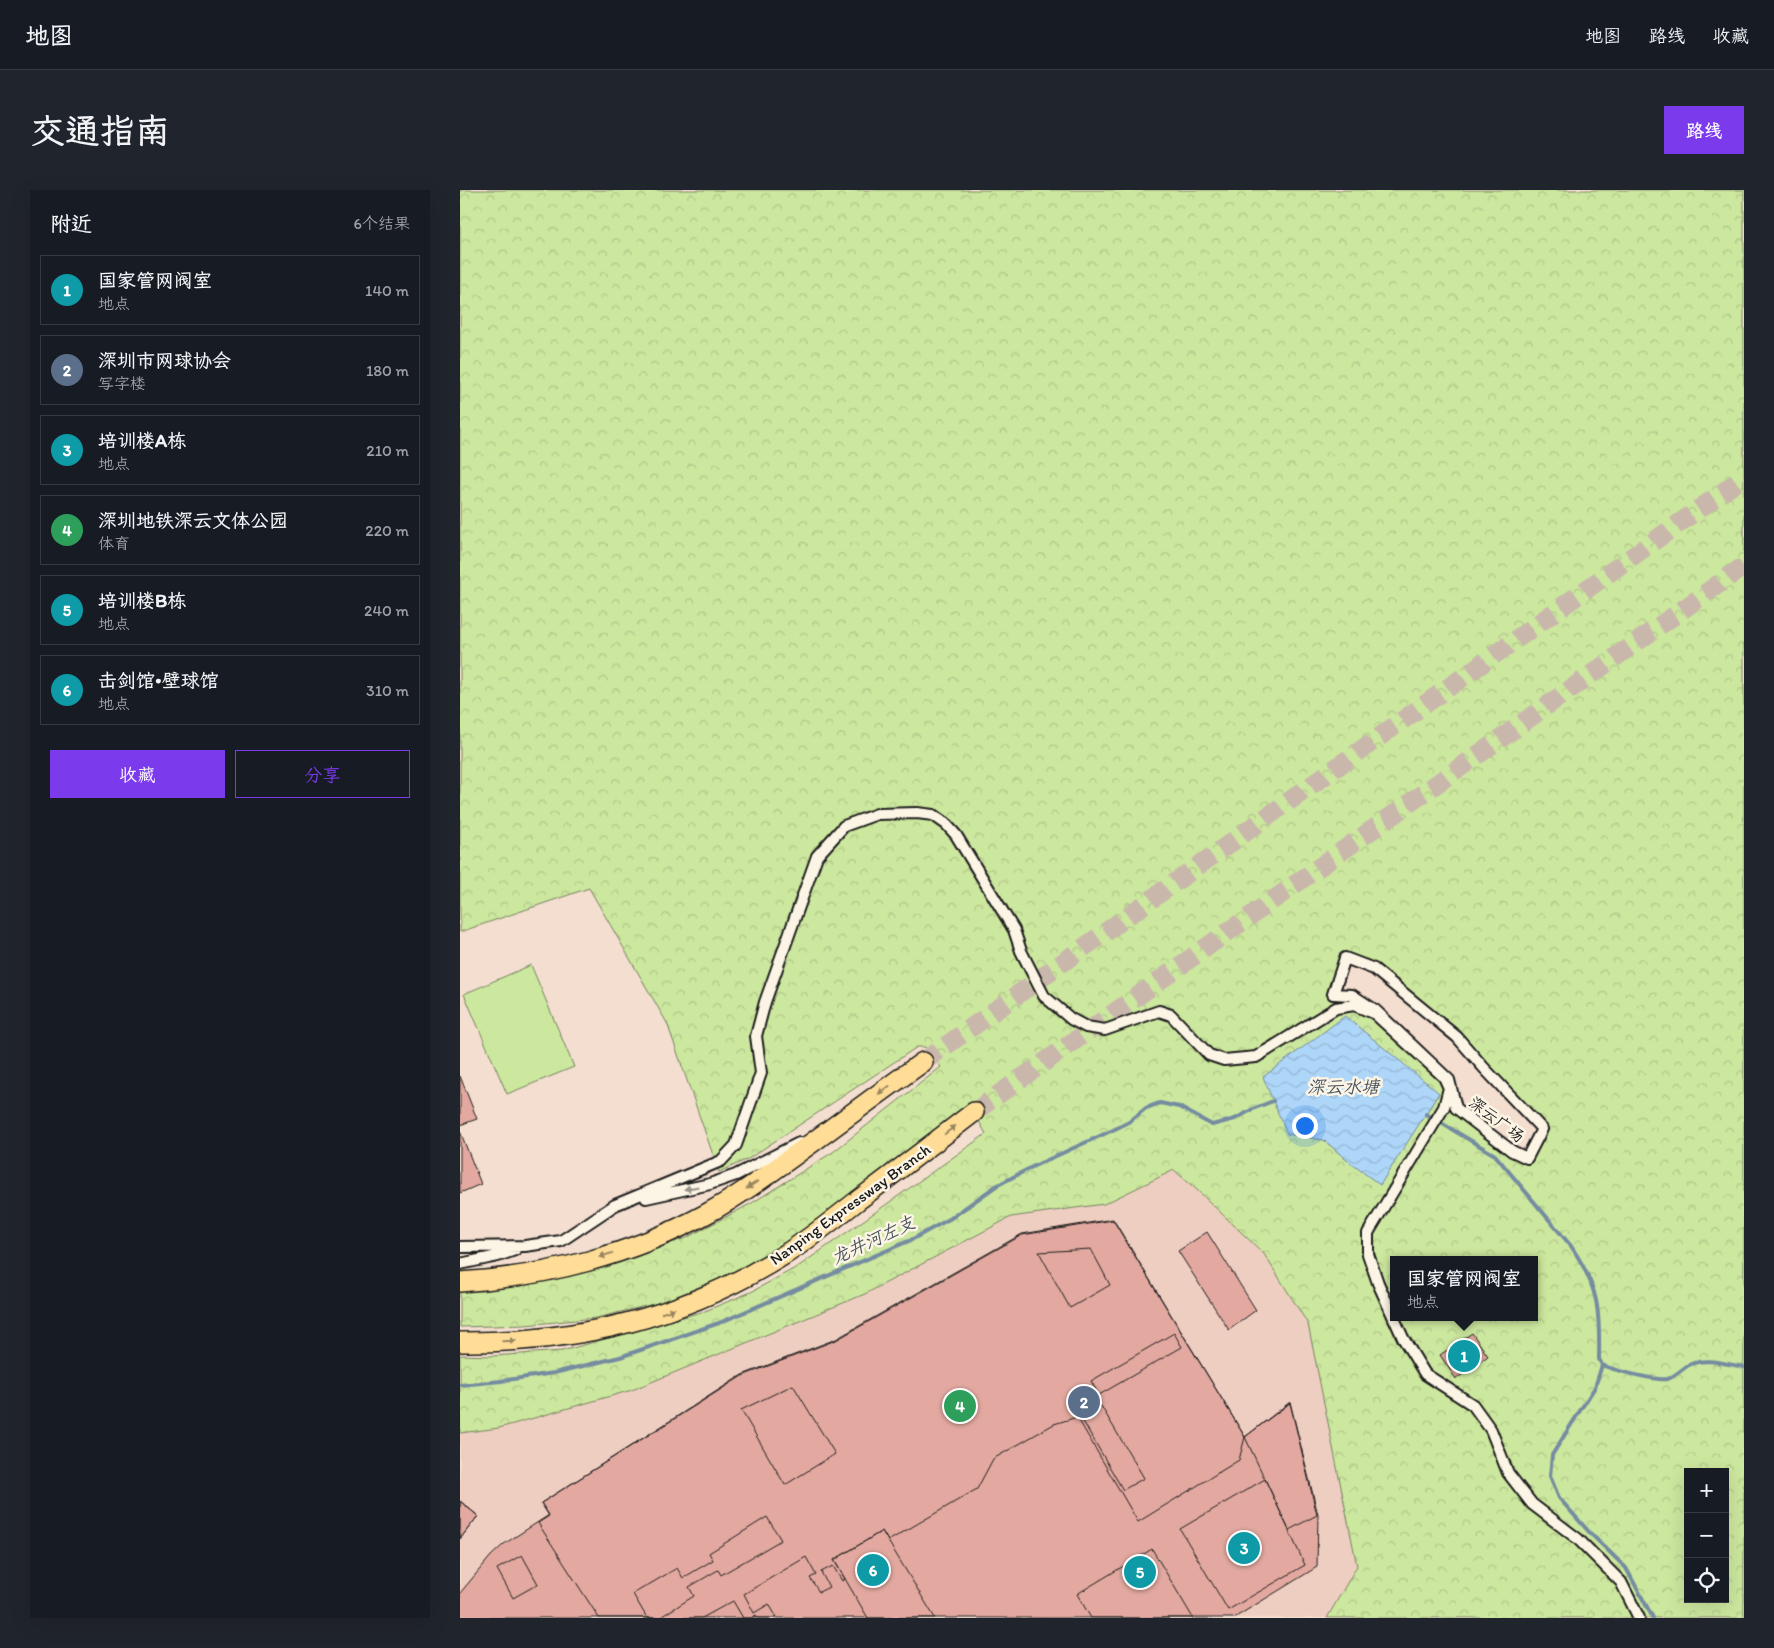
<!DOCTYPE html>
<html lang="zh">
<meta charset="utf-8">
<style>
:root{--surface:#171b24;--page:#20242c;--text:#f1f3f6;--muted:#9ea1a6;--line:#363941;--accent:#7c3aed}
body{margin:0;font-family:Itim,"LXGW WenKai TC",sans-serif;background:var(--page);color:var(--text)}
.controls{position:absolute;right:15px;bottom:15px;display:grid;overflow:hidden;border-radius:0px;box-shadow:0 5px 20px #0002}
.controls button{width:45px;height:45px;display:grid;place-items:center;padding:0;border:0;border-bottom:1px solid var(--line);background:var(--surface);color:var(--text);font:25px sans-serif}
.you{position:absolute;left:844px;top:935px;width:18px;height:18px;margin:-12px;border:4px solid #fff;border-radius:50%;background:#1a73e8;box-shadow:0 0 0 8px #1a73e833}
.badge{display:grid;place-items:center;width:32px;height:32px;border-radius:50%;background:var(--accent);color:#fff;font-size:16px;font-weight:700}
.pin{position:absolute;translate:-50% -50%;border:2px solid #fff;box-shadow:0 1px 5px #0006}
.popup{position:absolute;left:930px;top:1066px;width:148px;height:65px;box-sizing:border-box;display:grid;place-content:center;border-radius:0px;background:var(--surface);filter:drop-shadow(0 1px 4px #0005);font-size:16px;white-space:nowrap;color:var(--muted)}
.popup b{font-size:19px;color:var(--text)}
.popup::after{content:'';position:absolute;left:50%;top:100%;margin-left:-10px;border:10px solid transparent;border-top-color:var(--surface)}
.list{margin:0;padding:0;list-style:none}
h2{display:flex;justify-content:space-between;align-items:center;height:65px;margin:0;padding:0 20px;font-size:21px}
h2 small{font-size:16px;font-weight:400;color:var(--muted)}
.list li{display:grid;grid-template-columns:32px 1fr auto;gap:15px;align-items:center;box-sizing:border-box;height:70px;margin:0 10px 10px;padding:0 10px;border:1px solid var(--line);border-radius:0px}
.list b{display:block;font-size:19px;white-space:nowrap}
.list p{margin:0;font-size:16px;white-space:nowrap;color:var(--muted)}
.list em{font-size:16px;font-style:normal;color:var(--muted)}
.actions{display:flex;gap:10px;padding:15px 20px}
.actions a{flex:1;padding:11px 0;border:1px solid var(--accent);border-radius:0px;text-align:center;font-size:18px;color:var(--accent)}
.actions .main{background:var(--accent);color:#fff}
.icon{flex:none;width:28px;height:28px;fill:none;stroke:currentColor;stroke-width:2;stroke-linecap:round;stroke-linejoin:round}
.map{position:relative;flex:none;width:1284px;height:1428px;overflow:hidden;border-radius:0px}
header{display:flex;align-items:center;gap:30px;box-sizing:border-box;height:70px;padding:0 25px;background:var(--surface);border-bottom:1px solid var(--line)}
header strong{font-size:24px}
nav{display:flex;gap:28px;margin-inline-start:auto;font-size:18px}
.intro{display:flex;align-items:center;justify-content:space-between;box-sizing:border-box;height:120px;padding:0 30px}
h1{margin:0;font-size:35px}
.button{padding:12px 22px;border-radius:0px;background:var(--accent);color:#fff;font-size:18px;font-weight:700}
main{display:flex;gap:30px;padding:0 30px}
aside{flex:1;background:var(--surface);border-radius:0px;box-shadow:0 5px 20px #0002}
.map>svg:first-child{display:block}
.built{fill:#efcec2}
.forest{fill:url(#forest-crowns);stroke:#74825d;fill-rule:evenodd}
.pitch{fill:#cce79e;stroke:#74825d}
.water{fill:url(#water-waves);stroke:#748ca0}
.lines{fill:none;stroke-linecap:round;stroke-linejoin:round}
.stream{stroke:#748ca0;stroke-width:4}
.building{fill:#e3a9a0;stroke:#1c1c1c}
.highway-tunnel{stroke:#c9b7ac;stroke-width:19;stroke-dasharray:19 9;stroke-linecap:butt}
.street-casing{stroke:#1c1c1c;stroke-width:14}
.highway-casing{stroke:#1c1c1c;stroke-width:22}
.street{stroke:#fcf5e5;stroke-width:10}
.highway{stroke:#ffdd96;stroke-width:19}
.oneway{fill:#99865f}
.oneway2{fill:#97938b}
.labels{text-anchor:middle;stroke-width:5;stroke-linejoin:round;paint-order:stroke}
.street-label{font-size:16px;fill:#1c1c1c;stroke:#fcf5e5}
.water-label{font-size:18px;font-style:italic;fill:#48545e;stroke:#fcf5e5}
</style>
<header>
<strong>地图</strong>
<nav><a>地图</a><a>路线</a><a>收藏</a></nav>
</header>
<div class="intro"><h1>交通指南</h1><a class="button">路线</a></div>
<main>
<aside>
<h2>附近<small>6个结果</small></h2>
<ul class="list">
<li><span class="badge" style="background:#0f9aa8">1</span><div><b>国家管网阀室</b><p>地点</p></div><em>140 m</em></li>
<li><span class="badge" style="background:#5c6f8a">2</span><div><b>深圳市网球协会</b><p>写字楼</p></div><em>180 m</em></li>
<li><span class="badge" style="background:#0f9aa8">3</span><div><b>培训楼A栋</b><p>地点</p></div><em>210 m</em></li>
<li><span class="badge" style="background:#2e9e5b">4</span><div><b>深圳地铁深云文体公园</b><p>体育</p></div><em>220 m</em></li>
<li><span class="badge" style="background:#0f9aa8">5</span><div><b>培训楼B栋</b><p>地点</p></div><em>240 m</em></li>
<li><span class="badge" style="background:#0f9aa8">6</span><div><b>击剑馆•壁球馆</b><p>地点</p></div><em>310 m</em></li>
</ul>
<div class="actions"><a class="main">收藏</a><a>分享</a></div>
</aside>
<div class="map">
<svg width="1284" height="1428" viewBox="0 0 1284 1428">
<defs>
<pattern id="forest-crowns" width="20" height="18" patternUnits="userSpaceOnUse" patternTransform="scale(1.25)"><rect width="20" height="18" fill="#cce79e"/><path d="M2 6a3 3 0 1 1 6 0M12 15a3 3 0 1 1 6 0" fill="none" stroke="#afc688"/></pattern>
<pattern id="water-waves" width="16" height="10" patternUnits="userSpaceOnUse" patternTransform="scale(1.25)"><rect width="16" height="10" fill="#aed6f8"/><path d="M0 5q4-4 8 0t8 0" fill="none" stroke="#95b7d4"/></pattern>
</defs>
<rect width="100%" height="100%" fill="#f4ded0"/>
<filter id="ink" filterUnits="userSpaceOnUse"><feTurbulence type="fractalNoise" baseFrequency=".02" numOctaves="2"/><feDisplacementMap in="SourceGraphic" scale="10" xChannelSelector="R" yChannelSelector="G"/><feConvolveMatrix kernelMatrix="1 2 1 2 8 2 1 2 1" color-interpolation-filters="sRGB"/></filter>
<g filter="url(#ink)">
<!-- built -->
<path class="built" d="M714 980 737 1000 804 1064 848 1134 897 1376 867 1428H0V1243L39 1238 172 1200 405 1104 551 1027 644 1014Z"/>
<!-- forest -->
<path class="forest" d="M0 0H1284V1428H867L897 1376 848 1134 804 1064 737 1000 714 980 644 1014 551 1027 405 1104 172 1200 39 1238 0 1243V1165L33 1166 102 1161 245 1121 291 1102 339 1076 526 944 512 918 340 1044 276 1082 202 1112 136 1128 65 1135 0 1137V1099L144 1075 226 1048 292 1013 373 962 481 877 465 857H457L288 969 259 982 207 833 129 698 0 742ZM886 768 914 779 997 847 1082 938 1067 968 996 918 989 890 892 805 874 804ZM979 903 920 994 888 971 864 950 827 944ZM934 1070H1074V1127H934ZM1228 1282H1265V1409H1228Z"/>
<!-- pitch -->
<path class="pitch" d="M71 775 114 877 47 904 4 804Z"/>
<!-- water -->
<path class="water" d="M885 826 979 903 920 995 888 971 864 950 827 944 803 887Z"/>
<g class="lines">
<!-- stream -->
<path class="stream" d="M966 924 1035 965 1111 1056C1139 1098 1140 1120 1139 1169L1142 1175C1153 1180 1196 1191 1207 1189 1214 1187 1221 1180 1227 1176 1243 1166 1266 1174 1284 1177
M1142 1175 1135 1197 1092 1265 1090 1286 1099 1308 1130 1343 1166 1378 1193 1428
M0 1195 41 1191 94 1183 160 1167 259 1133 451 1050 491 1028 536 996 574 976 653 940 669 932 686 918 700 913 719 917 752 935 775 929 795 918 813 911"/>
</g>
<!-- building -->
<path class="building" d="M0 886 17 929 0 935Z
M0 941 21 994 0 1003Z
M653 1029 785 1247 830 1212 858 1325 857 1377 774 1428H0V1403L31 1366 44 1354 89 1325 81 1313 282 1185 376 1149 562 1044Z
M653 1030 785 1247 779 1270 678 1332 617 1227 594 1234 533 1269 517 1299 428 1351 422 1341 374 1370 385 1389 382 1391 373 1376 361 1382 369 1397 359 1402 350 1388 356 1385 346 1367 284 1404 294 1423 309 1414 316 1426 312 1428H297L296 1425 291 1428H283L273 1411 242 1428H139L78 1333 89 1326 81 1313 282 1186 376 1150 562 1045Z
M747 1042 796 1120 769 1140 718 1061Z
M631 1059 650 1095 610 1118 579 1062Z
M714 1143 722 1157 639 1205 631 1191Z
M1012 1143 1028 1166 996 1189 980 1165Z
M333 1195 375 1264 325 1295 281 1220Z
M629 1201 636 1214 619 1224 612 1211Z
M830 1213 857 1325 829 1340 785 1247Z
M641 1216 684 1288 663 1300 621 1228Z
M805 1289 845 1375 768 1420 720 1339Z
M0 1311 18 1326 0 1349Z
M0 1311 18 1326 0 1349Z
M307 1327 321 1350 261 1385 258 1380 229 1397 234 1406 199 1428H187L173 1404 217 1378 223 1388 253 1370 249 1363Z
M422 1341 428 1351 475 1428H408L374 1370Z
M692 1359 733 1428H631L617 1404Z
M62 1365 78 1394 53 1408 37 1379Z"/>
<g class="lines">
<!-- highway-tunnel -->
<path class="highway-tunnel" d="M463 872 1284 287
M514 922 1284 376"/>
<!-- street casing -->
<g class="street-casing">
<path id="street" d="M885 768 914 779 997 847 1024 878 1082 939 1067 968 1052 961 996 918 989 890 915 820 892 805 873 804Z
M186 1008 250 994 276 985 339 953
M0 1057 65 1056 101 1051 155 1015 261 971 276 955 301 883 296 846 305 812 357 666 384 636 417 624 457 623 473 625 486 634 496 645 554 740 561 761 584 806 611 829 626 837 645 840 699 821 711 825 749 865 764 870 796 867 876 818 894 815 914 823 984 887 989 898 984 917 908 1043V1064L918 1093 943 1148 965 1184 1013 1215 1031 1240 1048 1283 1072 1314 1118 1349 1161 1392 1179 1428
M0 1074 38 1066 55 1060"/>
</g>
<!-- highway casing -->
<g class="highway-casing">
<path id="highway" d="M0 1092C85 1087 171 1065 246 1024 284 1003 318 977 353 952 390 925 426 898 463 872
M0 1152C118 1153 223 1128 324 1065 349 1049 373 1030 397 1011 436 982 475 952 514 922"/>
</g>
<!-- street -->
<use href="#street" class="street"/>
<!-- highway -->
<use href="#highway" class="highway"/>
</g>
<!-- one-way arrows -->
<defs><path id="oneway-solid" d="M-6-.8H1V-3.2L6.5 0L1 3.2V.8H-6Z" transform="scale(1.25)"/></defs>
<g class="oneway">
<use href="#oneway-solid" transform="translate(424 900) rotate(144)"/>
<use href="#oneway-solid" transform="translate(490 940) rotate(-37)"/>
<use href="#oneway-solid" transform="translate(292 995) rotate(146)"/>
<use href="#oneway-solid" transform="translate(146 1065) rotate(163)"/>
<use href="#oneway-solid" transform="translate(208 1121) rotate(-19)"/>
<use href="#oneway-solid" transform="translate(49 1151) rotate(-2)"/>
</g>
<use class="oneway2" href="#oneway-solid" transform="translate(231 998) rotate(169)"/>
</g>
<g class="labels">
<!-- street labels -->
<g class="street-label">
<text transform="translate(1037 929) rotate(37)" y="6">深云广场</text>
<text transform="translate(390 1014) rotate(-36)" y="6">Nanping Expressway Branch</text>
</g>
<!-- water labels -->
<g class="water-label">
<text x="883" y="903">深云水塘</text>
<text transform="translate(413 1050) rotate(-25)" y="6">龙井河左支</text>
</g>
</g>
</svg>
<div class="controls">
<button>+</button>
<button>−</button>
<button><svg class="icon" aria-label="locate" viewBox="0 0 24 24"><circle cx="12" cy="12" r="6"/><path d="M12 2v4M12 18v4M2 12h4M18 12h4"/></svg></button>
</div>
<div class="you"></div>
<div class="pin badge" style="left:1004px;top:1166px;background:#0f9aa8">1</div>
<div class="popup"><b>国家管网阀室</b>地点</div>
<div class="pin badge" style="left:624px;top:1212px;background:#5c6f8a">2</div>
<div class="pin badge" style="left:784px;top:1358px;background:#0f9aa8">3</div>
<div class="pin badge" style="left:500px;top:1216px;background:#2e9e5b">4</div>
<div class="pin badge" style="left:680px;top:1382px;background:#0f9aa8">5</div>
<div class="pin badge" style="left:413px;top:1380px;background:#0f9aa8">6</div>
</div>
</main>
